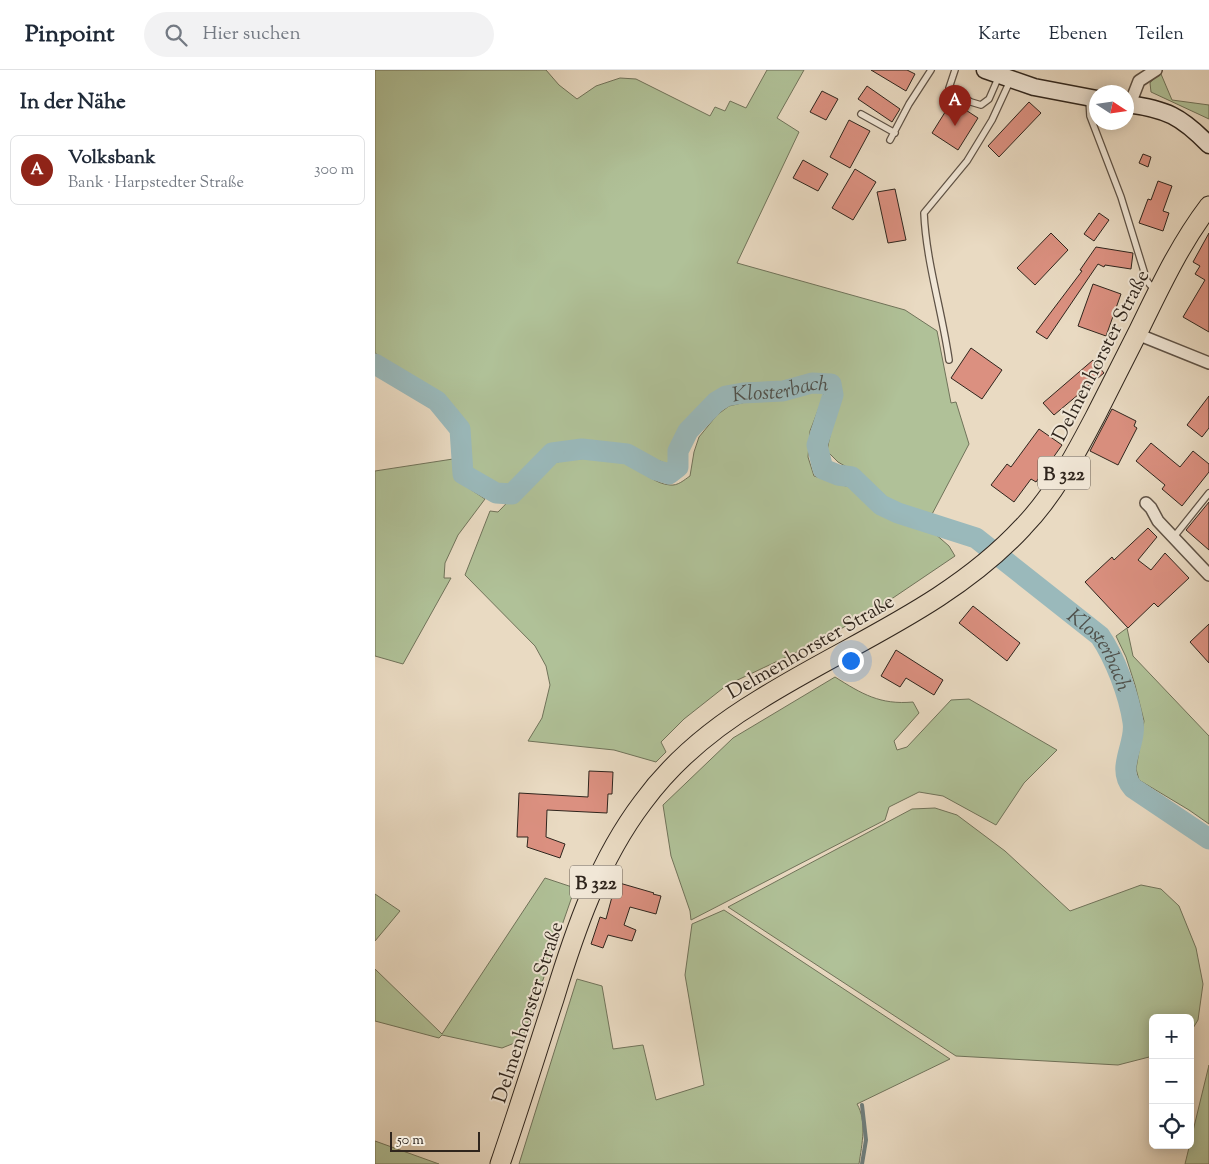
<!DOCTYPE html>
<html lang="de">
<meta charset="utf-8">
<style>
:root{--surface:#fff;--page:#f2f2f3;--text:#1f2937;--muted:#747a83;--line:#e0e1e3;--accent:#8f2418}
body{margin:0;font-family:"Sorts Mill Goudy",serif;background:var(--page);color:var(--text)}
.controls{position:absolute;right:15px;bottom:15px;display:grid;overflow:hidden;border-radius:8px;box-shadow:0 2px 12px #0003}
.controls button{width:45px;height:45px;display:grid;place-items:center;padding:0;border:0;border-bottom:1px solid var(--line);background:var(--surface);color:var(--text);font:25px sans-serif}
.compass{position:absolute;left:714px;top:15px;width:45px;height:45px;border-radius:50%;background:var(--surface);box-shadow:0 2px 12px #0003;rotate:102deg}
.scale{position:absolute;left:15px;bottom:12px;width:90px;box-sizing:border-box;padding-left:5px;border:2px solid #2f251d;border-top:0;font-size:14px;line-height:18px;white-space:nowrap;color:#2f251d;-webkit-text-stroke:4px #f1e7d7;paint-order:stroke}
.you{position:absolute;left:475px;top:590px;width:18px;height:18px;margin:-12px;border:4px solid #fff;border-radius:50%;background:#1a73e8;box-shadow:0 0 0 8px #1a73e833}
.badge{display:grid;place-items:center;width:32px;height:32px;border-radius:50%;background:var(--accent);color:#fff;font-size:16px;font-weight:700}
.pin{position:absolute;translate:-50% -41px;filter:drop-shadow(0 1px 2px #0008)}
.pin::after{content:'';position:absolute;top:26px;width:18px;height:15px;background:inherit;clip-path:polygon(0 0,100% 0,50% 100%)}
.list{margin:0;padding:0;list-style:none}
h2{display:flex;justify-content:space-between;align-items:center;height:65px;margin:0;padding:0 20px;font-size:21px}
h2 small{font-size:16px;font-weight:400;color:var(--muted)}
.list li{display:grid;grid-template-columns:32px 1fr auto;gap:15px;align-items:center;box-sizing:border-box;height:70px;margin:0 10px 10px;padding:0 10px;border:1px solid var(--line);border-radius:8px}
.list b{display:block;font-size:19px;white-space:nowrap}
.list p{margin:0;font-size:16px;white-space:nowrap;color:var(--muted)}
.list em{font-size:16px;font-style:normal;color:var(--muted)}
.icon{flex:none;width:28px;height:28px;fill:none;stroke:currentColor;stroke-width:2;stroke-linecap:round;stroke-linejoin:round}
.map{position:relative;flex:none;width:834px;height:1094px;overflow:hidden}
header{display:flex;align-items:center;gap:30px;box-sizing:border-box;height:70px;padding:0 25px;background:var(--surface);border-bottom:1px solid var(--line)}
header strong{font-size:24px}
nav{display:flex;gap:28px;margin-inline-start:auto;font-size:18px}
.search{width:350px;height:45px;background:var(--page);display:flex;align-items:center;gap:12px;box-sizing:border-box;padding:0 18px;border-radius:28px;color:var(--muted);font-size:19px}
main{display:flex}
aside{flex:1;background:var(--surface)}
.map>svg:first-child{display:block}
.green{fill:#b0c198;stroke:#70735a}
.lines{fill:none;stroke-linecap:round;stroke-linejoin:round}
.stream{stroke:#6f7e7c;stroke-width:4}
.river{stroke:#9ab9bb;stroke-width:21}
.building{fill:#db9080;stroke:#2f251d}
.lane-casing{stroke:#5e5246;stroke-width:8}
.street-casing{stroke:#5e5246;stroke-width:14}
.secondary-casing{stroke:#2f251d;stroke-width:19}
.primary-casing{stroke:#2f251d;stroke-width:21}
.lane{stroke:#f1e7d7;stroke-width:5.5}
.street{stroke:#f1e7d7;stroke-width:11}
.secondary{stroke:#f1e7d7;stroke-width:16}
.primary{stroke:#e9dac2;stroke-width:19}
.labels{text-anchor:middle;stroke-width:4;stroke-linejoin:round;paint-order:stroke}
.shield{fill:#f1e7d7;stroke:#695f55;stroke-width:1}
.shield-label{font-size:19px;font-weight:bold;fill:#2f251d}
.street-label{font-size:20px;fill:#2f251d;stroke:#f1e7d7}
.water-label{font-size:21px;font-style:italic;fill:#4f514c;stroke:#f1e7d7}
</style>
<header>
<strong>Pinpoint</strong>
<div class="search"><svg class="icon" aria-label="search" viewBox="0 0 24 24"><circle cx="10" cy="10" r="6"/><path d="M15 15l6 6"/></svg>Hier suchen</div>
<nav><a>Karte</a><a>Ebenen</a><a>Teilen</a></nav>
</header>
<main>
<aside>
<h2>In der Nähe<small></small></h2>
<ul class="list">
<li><span class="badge">A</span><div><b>Volksbank</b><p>Bank · Harpstedter Straße</p></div><em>300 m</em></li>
</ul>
</aside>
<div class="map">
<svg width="834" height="1094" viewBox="0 0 834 1094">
<rect width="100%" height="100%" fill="#e9dac2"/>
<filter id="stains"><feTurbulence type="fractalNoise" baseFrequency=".004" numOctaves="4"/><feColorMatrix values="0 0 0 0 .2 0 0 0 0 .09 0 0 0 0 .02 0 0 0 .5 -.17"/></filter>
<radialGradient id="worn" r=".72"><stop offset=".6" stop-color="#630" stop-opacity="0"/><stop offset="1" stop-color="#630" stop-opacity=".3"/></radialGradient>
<!-- green -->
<path class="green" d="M0 0H171L184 15 202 29 221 16 245 8 261 9 335 46 340 37 350 41 355 31 371 38 392 0H429L402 48 424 62 362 193 530 240 562 261 576 333 581 332 594 374 555 448 537 443 517 432 492 409 463 392 452 381 457 355 465 332 464 314 453 308 398 316 358 318 319 347 303 364 299 381 300 390 292 394 258 380 213 377 179 379 141 417 126 420 93 402 89 357 67 329 0 283Z
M786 4 797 30 834 35V49L776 22 775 13 780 7Z
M445 319 449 325 435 361 433 387 439 406 474 417 502 443 535 456 558 462 574 476 580 486 509 534 443 572 352 615 309 649 286 672 291 682 281 692 239 680 153 671 167 648 175 615 171 596 160 576 90 505 115 441 123 442C138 427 155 406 174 395 193 386 238 386 257 396 269 403 281 414 295 415 303 416 309 410 315 406L319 382 324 367 342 345 354 336 375 331 401 329Z
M78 389C81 413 91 416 110 429L83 465 70 493 69 508H76L28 594 0 586V401Z
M752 558 758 586 834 666V754L814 740 764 710 761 699 769 651 760 615 751 587 741 566Z
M460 607C487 624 505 635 538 632L544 643 519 671 522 680 532 677 576 630 594 629 682 680 649 713 621 755 568 726 544 722 514 737 510 750 316 850 315 841 296 786 288 735 358 668Z
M560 738 582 745 630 781 695 841 766 815 786 819 804 836 821 878 828 914 823 950 815 963V948H778V986L743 995 581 986 353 837 537 739Z
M170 808 200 818 147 970 127 978 67 965 64 968 0 951V899L67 964Z
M0 824 25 841 0 871Z
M349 840 575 989 482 1034C492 1051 487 1074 484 1094H144L202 909 227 916 238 979 268 975 281 1030 329 1015 310 905 317 854Z
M834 995V1094H810Z
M0 1071 64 1094H0Z"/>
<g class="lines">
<!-- stream -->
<path class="stream" d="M487 1094 491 1070 487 1035"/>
<!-- river -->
<path class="river" id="s1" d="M0 294 62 331 85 359 88 404 121 423 137 424 177 383 207 379 252 384 281 400 294 404 303 397V381L313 361 341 332 351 326 368 323 408 321 437 313 456 314 458 325 442 375 448 399 463 405 477 407 506 435 523 443 601 468 725 566C740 588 754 625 758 652 762 674 740 698 758 718L834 769"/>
</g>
<!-- building -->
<path class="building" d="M496 0H532L540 4 531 21Z
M492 16 525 39 517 52 483 29Z
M447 21 463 29 451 50 435 42Z
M577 31 603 48 583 80 557 63Z
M654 32 666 43 624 87 613 76Z
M474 50 495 61 475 98 455 87Z
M768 84 776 87 773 97 764 93Z
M428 90 453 104 443 121 418 108Z
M480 99 501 112 478 150 457 138Z
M783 111 797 116 788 141 794 143 788 161 764 153 773 129 776 130Z
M520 119 531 170 513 173 502 122Z
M724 143 734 150 719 171 709 164Z
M676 163 693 180 660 215 642 198Z
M834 163V262L808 247 830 210 820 204 825 196 818 192Z
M721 177 758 183 756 199 730 195 729 197 723 194 672 269 661 262 707 201 705 200Z
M718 214 746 224 731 266 703 256Z
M596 278 627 300 607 329 576 308Z
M718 290 729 303 679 345 668 333Z
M834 326V358L827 367 812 355Z
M737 339 761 351 759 356 762 358 743 395 715 381Z
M664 359 687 375 661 412 656 409 639 432 616 415 632 394 636 397Z
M776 373 805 397 818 381 834 394V402L807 436 787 419 790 415 761 391Z
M834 432V480L811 460Z
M773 458 782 467 763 490 776 500 790 483 814 508 783 537 779 533 753 558 710 512 737 487 739 490Z
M598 536 645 573 632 591 584 553Z
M834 554V593L815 572Z
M521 580 568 610 559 625 531 608 525 617 506 606Z
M214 701 238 702 237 724H233L232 743 172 740 171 767 190 774 185 788 152 777 153 767H142L144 723 213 727Z
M241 812 279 823 278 824 286 826 281 844 255 837 249 855 261 860 257 871 233 865 228 878 216 874 225 847 231 849Z"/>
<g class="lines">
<!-- lane casing -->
<g class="lane-casing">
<path id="lane" d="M580 0 574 18 596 32 606 35 614 29 624 6
M714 30 715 46 746 127 772 211 780 221
M486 44 520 63
M515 70 534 34 556 0
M574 290C567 241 551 191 549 143L592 91 617 50 635 11
M798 468 834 423"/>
</g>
<!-- street casing -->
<g class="street-casing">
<path id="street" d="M755 34 764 11 781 0
M762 264 834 293
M771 433 776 438 783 451 834 505"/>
</g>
<!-- secondary casing -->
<g class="secondary-casing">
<path id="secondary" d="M610 0 659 17 722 29
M752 34C791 39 806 46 834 75"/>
</g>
<!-- primary casing -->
<g class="primary-casing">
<path id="primary" d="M125 1094C144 1039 161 984 179 929 200 860 224 790 268 732 298 691 341 656 384 630 473 574 575 536 648 457 680 424 701 383 722 343 736 315 750 288 764 260 785 217 805 174 834 136"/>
</g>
<!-- lane -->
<use href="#lane" class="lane"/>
<!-- street -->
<use href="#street" class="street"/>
<!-- secondary -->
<use href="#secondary" class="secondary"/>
<!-- primary -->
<use href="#primary" class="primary"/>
</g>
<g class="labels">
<!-- shield labels -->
<g class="shield">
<rect x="663" y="386.5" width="52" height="33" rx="4"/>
<rect x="195" y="795.5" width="52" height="33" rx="4"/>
</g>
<g class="shield-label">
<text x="689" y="410">B 322</text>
<text x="221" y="819">B 322</text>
</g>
<!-- street labels -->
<g class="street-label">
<text transform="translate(725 285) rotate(-63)" y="7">Delmenhorster Straße</text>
<text transform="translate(435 576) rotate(-30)" y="7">Delmenhorster Straße</text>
<text transform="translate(152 942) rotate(-72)" y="7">Delmenhorster Straße</text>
</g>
<!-- water labels -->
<g class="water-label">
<text dy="7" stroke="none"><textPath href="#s1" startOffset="544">Klosterbach</textPath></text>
<text dy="7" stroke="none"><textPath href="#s1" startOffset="1024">Klosterbach</textPath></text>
</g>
</g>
<rect width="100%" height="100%" filter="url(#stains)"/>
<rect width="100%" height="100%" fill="url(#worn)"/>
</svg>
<div class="controls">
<button>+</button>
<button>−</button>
<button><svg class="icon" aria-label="locate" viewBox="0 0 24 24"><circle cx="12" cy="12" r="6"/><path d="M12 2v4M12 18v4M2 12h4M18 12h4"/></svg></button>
</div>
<svg class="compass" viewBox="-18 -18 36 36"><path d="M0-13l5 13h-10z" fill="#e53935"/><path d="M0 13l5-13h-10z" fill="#747a83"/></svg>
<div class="scale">50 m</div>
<div class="you"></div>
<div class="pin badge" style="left:580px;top:56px">A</div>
</div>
</main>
